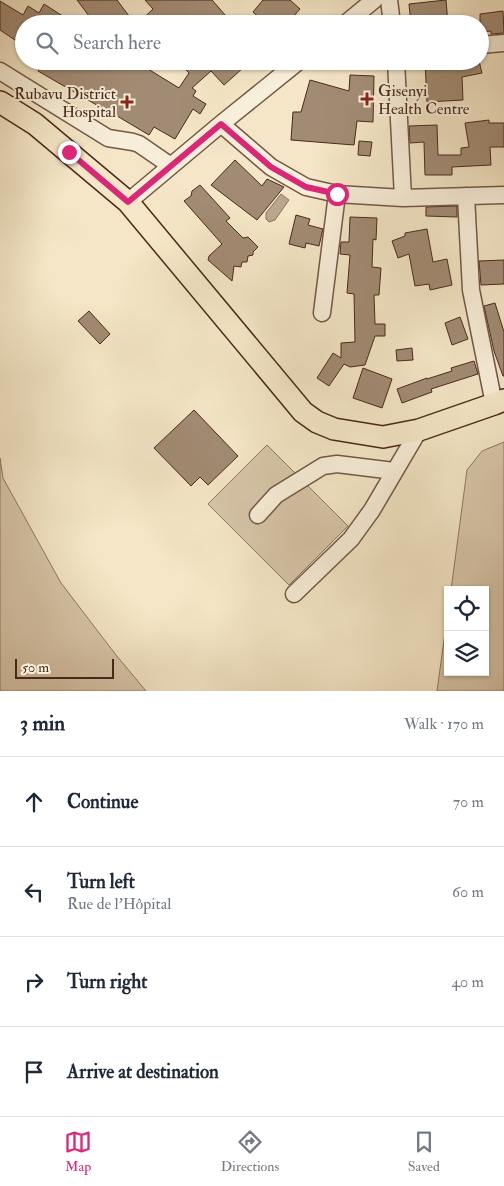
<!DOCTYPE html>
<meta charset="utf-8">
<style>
:root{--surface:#fff;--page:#f2f2f3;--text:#1f2937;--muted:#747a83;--line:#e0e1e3;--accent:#db2777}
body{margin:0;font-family:"IM FELL Double Pica",serif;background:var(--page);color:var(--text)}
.controls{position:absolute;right:15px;bottom:15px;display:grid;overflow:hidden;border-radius:0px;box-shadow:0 1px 4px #0004}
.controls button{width:45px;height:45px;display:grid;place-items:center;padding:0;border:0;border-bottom:1px solid var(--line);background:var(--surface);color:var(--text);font:25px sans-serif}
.scale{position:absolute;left:15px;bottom:12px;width:99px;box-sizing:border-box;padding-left:5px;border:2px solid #4a291b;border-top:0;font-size:14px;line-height:18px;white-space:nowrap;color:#4a291b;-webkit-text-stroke:4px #f8efda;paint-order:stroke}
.stop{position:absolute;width:15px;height:15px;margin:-11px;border:4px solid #db2777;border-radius:50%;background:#fff}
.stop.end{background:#db2777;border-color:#fff;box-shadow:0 1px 5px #0008}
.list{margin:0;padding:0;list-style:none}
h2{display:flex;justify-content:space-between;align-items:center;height:65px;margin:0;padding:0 20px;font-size:21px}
h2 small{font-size:16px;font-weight:400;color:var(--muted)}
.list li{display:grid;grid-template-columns:32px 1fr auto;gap:15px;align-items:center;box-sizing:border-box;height:90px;padding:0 20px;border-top:1px solid var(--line)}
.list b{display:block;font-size:19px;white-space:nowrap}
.list p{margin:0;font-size:16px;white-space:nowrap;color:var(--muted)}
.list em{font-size:16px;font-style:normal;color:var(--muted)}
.icon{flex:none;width:28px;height:28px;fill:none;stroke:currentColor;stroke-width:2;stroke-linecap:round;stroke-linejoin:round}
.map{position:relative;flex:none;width:504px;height:691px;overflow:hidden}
.search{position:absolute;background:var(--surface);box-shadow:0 1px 4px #0004;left:15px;right:15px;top:15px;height:55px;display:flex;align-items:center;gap:12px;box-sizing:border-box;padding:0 18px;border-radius:28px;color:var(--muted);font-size:19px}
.sheet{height:425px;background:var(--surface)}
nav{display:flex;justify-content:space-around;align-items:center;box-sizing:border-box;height:70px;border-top:1px solid var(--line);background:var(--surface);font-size:14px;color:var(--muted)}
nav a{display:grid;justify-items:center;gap:2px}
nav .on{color:var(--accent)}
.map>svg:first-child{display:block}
.green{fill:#d7c6a9;stroke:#907862}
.water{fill:#baa68c;stroke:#8d745f}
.building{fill:#a28b74;stroke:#4a291b}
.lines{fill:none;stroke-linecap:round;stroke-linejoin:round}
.minor-casing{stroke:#745846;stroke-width:19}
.major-casing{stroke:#4a291b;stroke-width:24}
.minor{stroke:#f8efda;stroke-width:16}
.major{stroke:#f4e6c6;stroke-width:21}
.route{stroke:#db2777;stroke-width:6}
.poi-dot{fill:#8f2418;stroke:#f8efda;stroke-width:2}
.labels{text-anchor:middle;stroke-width:4;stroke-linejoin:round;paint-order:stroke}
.poi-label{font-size:16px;fill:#4a291b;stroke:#f8efda;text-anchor:start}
</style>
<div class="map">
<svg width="504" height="691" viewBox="0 0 504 691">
<rect width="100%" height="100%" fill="#f4e6c6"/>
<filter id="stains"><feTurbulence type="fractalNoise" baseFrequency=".004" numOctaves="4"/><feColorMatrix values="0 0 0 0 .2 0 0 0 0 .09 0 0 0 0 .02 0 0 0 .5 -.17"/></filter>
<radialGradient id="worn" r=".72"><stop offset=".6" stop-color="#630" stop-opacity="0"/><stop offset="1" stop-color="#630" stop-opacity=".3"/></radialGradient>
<!-- green -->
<path class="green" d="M504 442V691H437L448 611V672H485V590H451L467 470 482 451Z
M267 445 348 526 289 585 208 504Z
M0 458 3 478 61 583 116 655 146 691H0Z"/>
<!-- water -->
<path class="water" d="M281 194 289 200 275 220 269 222 266 219V213Z"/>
<!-- building -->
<path class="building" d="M77 0H117L135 24H95Z
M145 0H212L233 24H137L153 9Z
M263 0H290L300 9 287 24H266L253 12Z
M446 0 448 24H411L409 4Z
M0 1 23 15 28 6 39 13 44 4 75 24H24V46L0 30Z
M503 11 504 33 491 34V31L480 32V14Z
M27 61H64L78 70 83 61H94L109 70 117 61H135L179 88 189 73 178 61H237L243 68 224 85 211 71 192 88 196 91 193 96 206 104 200 114 193 109 175 139 154 127 149 135 107 110V111L38 71 39 69Z
M425 61H479L482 73 462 77 463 100 427 102Z
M350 75 374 76 373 122 357 121 354 145 291 140 293 112H301L310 80 349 91Z
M489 120V123H504V147H490L491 165 452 167V175H425L424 142 410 143 409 126 437 125 438 155H461V148L469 147 465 123Z
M359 141 372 142 370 156 358 155Z
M235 160 262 186 267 179 284 187 257 220 211 185Z
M200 185 230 218 226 221 243 238 248 237 258 247 253 252V255L248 256 247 262H242L241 267 234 266 232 281 208 260 209 256 222 244 184 201 191 196 192 191Z
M457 206V217L426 216V207Z
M296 215 310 219 308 225 323 229 319 246 306 243 305 248 289 244Z
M350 217 377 218 376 240 373 239 372 267 381 268 379 295H374L375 324H385V336H375L365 365 350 367 344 364 329 386 317 378 333 353 341 358V343L355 342 354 294 347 293 350 255 340 254 341 242H349Z
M427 229 433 262 447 259 452 285 430 290 429 284 415 286 409 254 398 258 392 241 405 236V233Z
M504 260V284L481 285 479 261Z
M495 303 504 332V376H503L494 351 484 306Z
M89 311 110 334 100 344 78 321Z
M460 317 468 339 452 345 445 323Z
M412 348 413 360 397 361 396 350Z
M474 361 478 374 431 389 432 392 402 403 397 389 427 378V379L452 371 451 368Z
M363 368 392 379 382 408 353 398Z
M194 410 238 456 208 485 200 477 191 486 154 448Z"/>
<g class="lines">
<!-- minor casing -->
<g class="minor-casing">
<path id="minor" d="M389 0 392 24
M345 24 374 0
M480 45 504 43
M396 61 403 198
M0 71 108 138 133 142 139 144 171 166
M221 124 271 167 306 187 337 194 403 198 504 195
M466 196 471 290 494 404
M128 202 221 124 299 61
M322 313 337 194
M258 515 276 495 323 466 337 464 394 471
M294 594 351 539 372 510 419 430"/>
</g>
<!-- major casing -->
<g class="major-casing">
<path id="major" d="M0 102 35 124 128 202 303 412 317 422 334 429 383 437 419 430 494 404 504 400"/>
</g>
<!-- minor -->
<use href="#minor" class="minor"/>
<!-- major -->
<use href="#major" class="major"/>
</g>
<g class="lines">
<!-- route -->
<path class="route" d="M69 152 128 202 221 124 271 167 306 187 337 194"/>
</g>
<!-- markers -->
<g class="poi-dot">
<path d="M364.5 91.5h5v5h5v5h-5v5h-5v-5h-5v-5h5z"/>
<path d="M124.5 94.5h5v5h5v5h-5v5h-5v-5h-5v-5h5z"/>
</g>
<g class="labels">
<!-- poi labels -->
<g class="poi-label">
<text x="378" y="96">Gisenyi<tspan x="378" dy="18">Health Centre</tspan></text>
<text x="116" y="99" text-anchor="end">Rubavu District<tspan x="116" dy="18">Hospital</tspan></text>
</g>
</g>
<rect width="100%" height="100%" filter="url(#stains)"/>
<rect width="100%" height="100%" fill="url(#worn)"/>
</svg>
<div class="controls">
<button><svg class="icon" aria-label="locate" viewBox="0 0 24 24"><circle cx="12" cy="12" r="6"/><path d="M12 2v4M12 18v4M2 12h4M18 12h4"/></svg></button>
<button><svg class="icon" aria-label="layers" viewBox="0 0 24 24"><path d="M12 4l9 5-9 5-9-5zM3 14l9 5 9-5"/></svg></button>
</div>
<div class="scale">50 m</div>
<div class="stop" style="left:337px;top:194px"></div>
<div class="stop end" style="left:69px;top:152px"></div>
<div class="search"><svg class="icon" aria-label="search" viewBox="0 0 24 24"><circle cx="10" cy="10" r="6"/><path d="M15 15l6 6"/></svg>Search here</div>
</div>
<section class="sheet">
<h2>3 min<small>Walk · 170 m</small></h2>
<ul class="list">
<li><svg class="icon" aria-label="ahead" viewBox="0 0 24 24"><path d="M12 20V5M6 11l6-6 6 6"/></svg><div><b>Continue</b></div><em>70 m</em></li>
<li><svg class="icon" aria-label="left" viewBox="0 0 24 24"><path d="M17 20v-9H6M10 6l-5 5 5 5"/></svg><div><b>Turn left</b><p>Rue de l'Hôpital</p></div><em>60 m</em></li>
<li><svg class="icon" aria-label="right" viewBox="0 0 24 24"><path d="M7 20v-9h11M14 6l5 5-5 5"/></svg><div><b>Turn right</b></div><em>40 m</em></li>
<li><svg class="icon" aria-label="arrive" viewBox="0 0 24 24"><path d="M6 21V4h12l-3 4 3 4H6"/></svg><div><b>Arrive at destination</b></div></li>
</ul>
</section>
<nav>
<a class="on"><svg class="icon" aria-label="map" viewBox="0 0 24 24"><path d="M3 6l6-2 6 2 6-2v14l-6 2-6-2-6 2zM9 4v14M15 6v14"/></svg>Map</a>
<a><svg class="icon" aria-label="directions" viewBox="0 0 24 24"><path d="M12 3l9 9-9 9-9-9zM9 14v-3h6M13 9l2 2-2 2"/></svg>Directions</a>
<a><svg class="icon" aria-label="saved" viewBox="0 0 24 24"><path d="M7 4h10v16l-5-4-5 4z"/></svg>Saved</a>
</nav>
